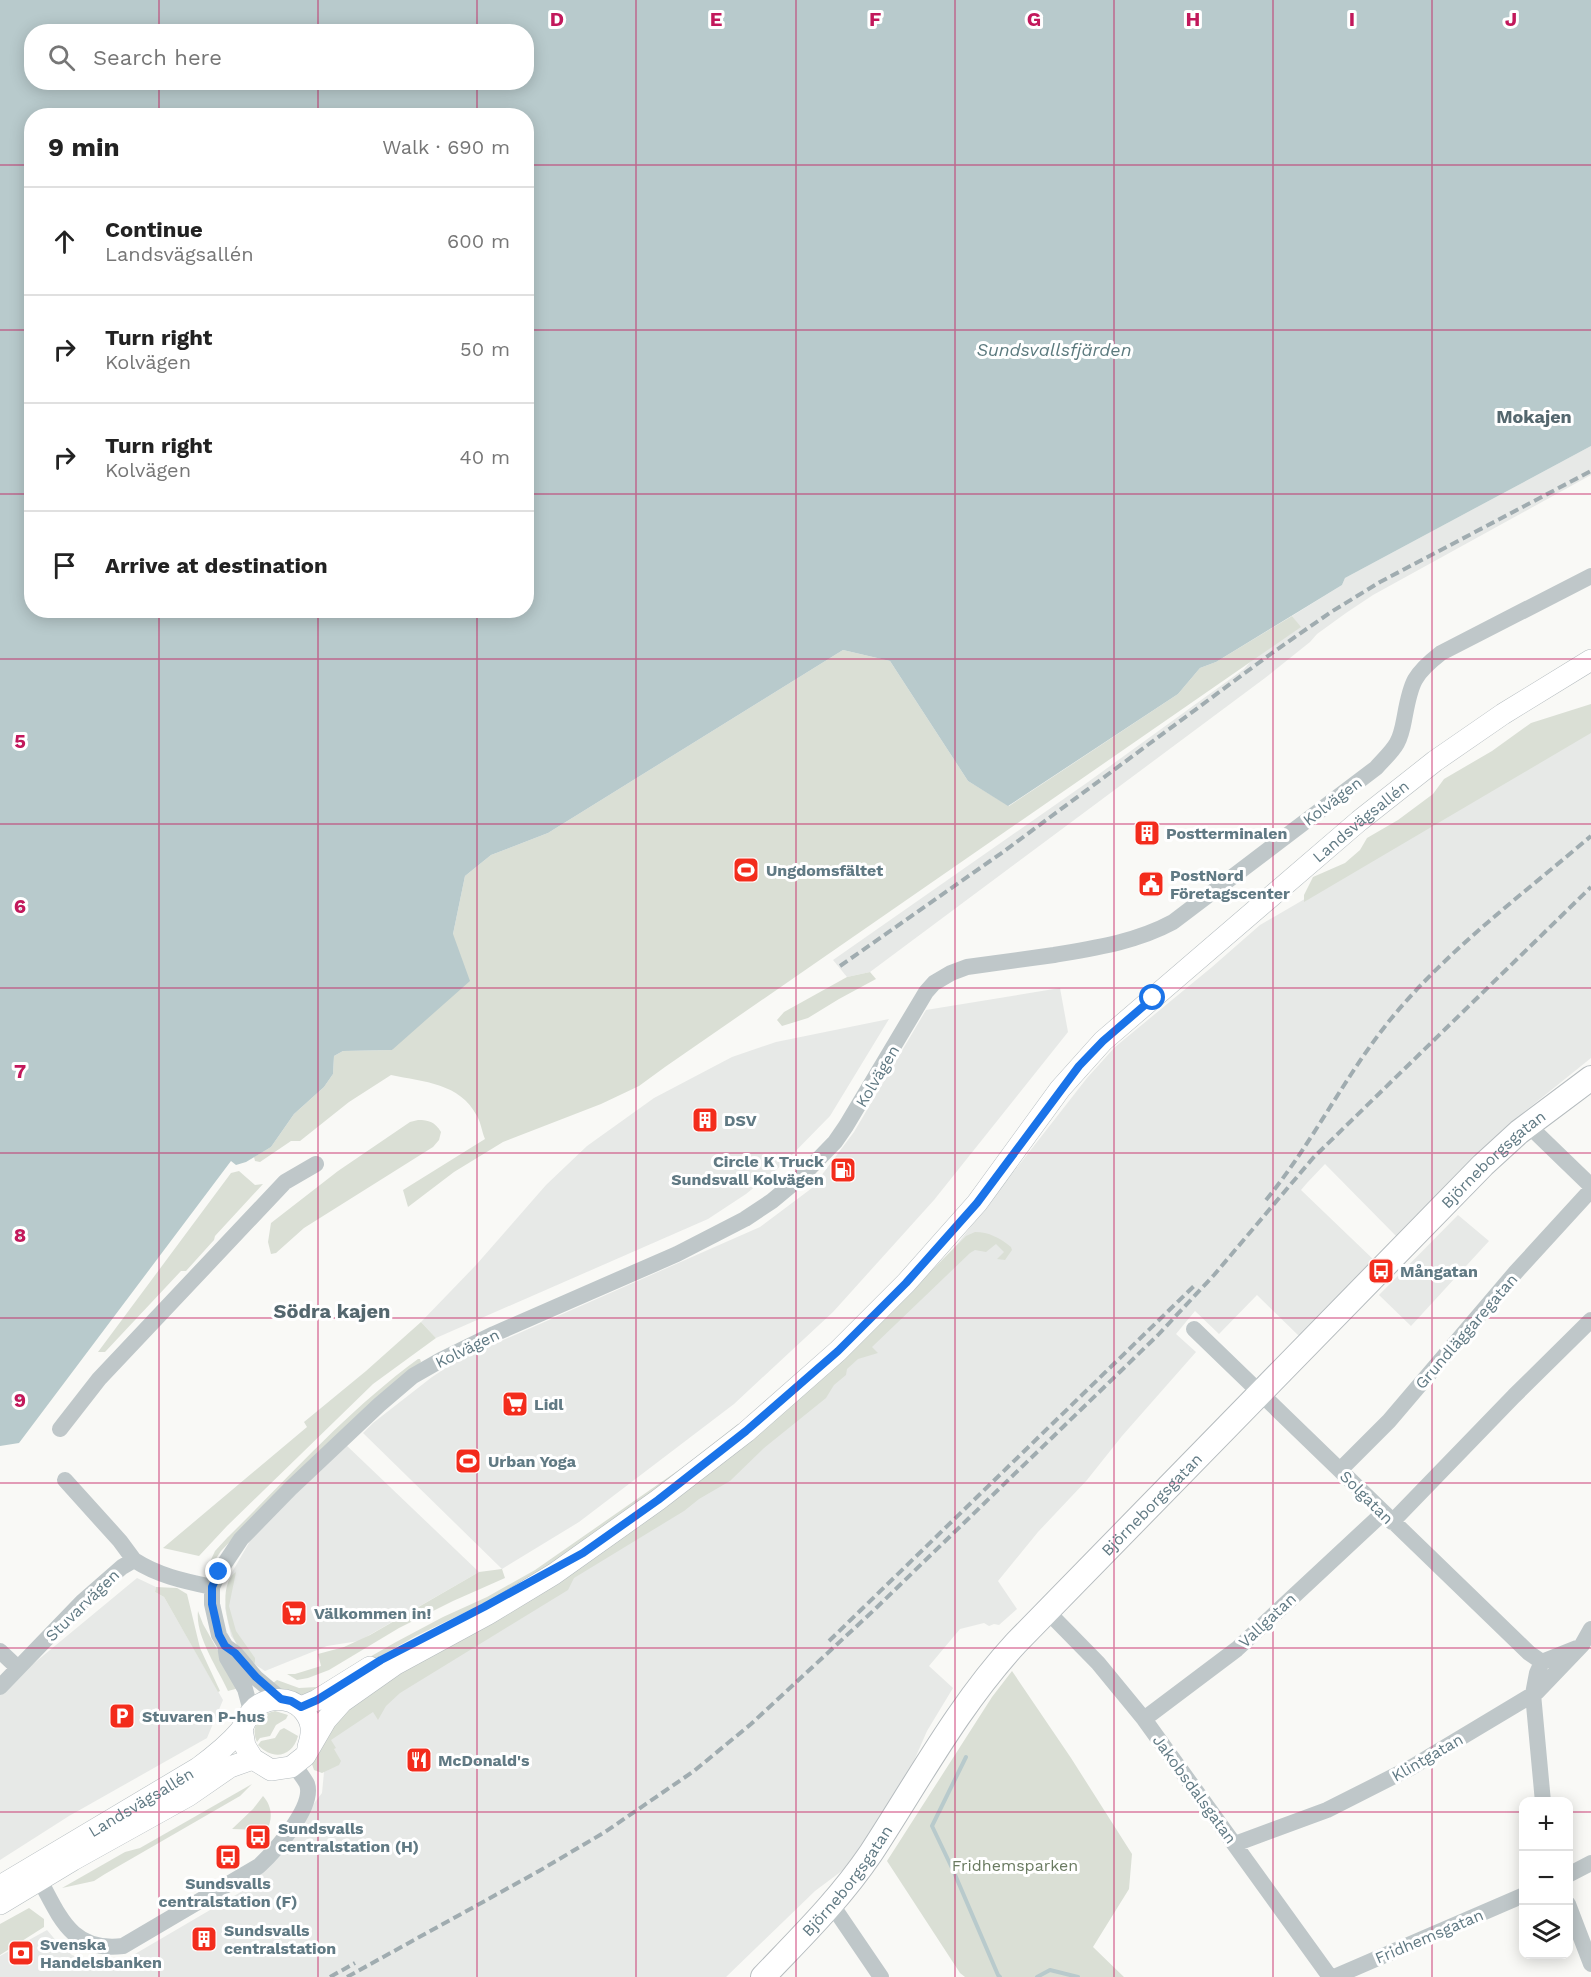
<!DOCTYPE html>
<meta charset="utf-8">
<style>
:root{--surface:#fff;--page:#f2f2f2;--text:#222;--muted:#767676;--line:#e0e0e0}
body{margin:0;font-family:"Work Sans",sans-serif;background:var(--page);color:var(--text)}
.controls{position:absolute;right:18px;bottom:18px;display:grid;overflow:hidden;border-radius:12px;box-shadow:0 3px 15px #0003}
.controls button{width:54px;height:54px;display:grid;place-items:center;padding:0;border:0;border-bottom:2px solid var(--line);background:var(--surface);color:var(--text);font:30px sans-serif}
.stop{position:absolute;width:18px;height:18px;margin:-14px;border:4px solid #1a73e8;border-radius:50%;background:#fff}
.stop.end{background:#1a73e8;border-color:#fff;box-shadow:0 2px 6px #0008}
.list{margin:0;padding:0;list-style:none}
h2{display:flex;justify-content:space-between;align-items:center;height:78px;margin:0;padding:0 24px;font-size:26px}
h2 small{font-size:20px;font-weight:400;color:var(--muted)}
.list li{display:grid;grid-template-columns:39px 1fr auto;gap:18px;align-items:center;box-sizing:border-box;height:108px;padding:0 24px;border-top:2px solid var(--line)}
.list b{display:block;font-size:22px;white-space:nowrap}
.list p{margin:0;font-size:20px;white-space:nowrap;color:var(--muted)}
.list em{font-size:20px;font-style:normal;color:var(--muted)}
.icon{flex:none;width:33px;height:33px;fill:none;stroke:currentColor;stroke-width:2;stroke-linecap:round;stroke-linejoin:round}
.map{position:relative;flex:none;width:1591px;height:1977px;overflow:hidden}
.search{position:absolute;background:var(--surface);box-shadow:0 3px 15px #0003;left:24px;top:24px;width:510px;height:66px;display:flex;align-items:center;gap:15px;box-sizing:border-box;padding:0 21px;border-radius:24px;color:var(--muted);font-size:22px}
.panel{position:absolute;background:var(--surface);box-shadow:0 3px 15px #0003;left:24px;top:108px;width:510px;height:510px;border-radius:24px}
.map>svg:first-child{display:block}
.built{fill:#e7e9e7}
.green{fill:#dadfd5}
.water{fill:#b8cacc;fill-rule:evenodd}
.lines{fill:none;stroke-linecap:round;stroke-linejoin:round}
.stream{stroke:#b8cacc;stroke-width:4}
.major-casing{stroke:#b5bcbf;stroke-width:22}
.highway-casing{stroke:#b5bbbe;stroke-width:26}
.minor{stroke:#bfc7c9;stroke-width:16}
.major{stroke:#fff;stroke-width:21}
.highway{stroke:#fff;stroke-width:24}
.rail{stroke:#a0acb0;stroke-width:4;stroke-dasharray:9 4.5;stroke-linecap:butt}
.route{stroke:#1a73e8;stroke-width:8}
.grid{fill:none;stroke:#c2185b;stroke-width:1.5;stroke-opacity:0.55}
.labels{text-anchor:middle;stroke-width:6;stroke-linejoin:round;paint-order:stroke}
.street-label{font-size:16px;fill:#617a84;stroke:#fff}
.poi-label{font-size:16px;font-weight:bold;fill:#617a84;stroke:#fff;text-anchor:start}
.park-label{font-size:16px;fill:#6a7b61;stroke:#fff}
.water-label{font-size:18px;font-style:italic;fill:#5c7a7e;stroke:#fff}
.neighbourhood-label{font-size:18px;font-weight:bold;fill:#54676e;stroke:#fff}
.quarter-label{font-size:20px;font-weight:bold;fill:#54676e;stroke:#fff}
.grid-label{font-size:20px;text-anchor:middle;font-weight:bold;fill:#c2185b;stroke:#fff;stroke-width:6;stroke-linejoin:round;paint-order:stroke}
</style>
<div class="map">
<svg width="1591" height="1977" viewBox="0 0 1591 1977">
<rect width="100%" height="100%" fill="#f9f9f6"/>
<!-- built -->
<path class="built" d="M1591 446V475L1373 595 1346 613 1317 634 1310 642 1265 678 870 972 847 977 833 960 1088 782 1244 669 1252 660 1300 627 1292 616 1342 585 1345 578Z
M1591 732V1058L1524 1112 1397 1237 1325 1164 1307 1183 1301 1190 1375 1261 1300 1337 1257 1295 1219 1334 1195 1311 1176 1334 1196 1352 1122 1436 1087 1480 1038 1532 998 1581 1017 1609 999 1625 994 1624 989 1626 984 1623 960 1629 929 1666 953 1688 927 1731 910 1770 859 1853 847 1867 815 1891 726 1977H0V1956L47 1930 58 1943 72 1955 87 1961 107 1965 123 1961 251 1886 322 1793 324 1772 314 1748 894 1308 951 1252 1087 1078 1115 1047 1212 967 1260 925Z
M1060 988 1068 1032 934 1200 833 1312 734 1404 579 1522 502 1569 363 1433 373 1423 432 1377 458 1360 760 1227 812 1188 854 1132 926 1010Z
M889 1019 830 1116 782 1165 746 1194 708 1219 436 1338 421 1322 476 1265 546 1185 587 1146 654 1098 732 1057 776 1042Z
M1458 1215 1489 1241 1411 1326 1379 1295Z
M345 1444 479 1572 359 1641 327 1646 265 1671 251 1662 231 1636 225 1608 231 1574 250 1541Z
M137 1578 156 1587 155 1592 164 1597 223 1700 207 1738 69 1816 0 1860V1695L21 1674Z"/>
<!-- green -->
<path class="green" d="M1292 616 1301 627 665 1067 639 1086 601 1104 503 1142 454 1172 408 1207 403 1190 485 1139C482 1132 481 1123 477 1116 460 1083 424 1082 391 1075L349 1102 300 1141H291L260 1162 255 1161 254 1157 271 1147 294 1114 324 1087 333 1074 334 1056 343 1051 392 1050 453 934 465 876 491 855 548 833 843 650 890 661 968 781 1009 806 1178 694 1200 668 1216 662Z
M1591 704V733L1304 902V895L1313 877 1345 863 1360 850 1367 838 1398 820 1433 794 1444 779 1492 751 1531 723Z
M870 972 876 979 839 999 808 1018 782 1026 777 1020 784 1012 847 977Z
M418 1120C429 1120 435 1122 441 1132L439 1140 433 1147 304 1228 276 1253 271 1254 268 1242 271 1223 338 1171 410 1122Z
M239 1171 255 1185 263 1184 215 1236 214 1240 186 1271H181L105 1352H98L231 1173Z
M975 1232C989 1232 1000 1238 1011 1247L1012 1250 1005 1260 997 1259 1004 1252 996 1244 986 1252 975 1250 970 1253 872 1347 878 1353 858 1359 847 1369 846 1375 834 1385 826 1398 764 1448 730 1481 699 1499 684 1511 574 1578 568 1590 400 1693 386 1706 378 1720 373 1712 331 1740 336 1748 334 1749 341 1761 339 1765 322 1773 314 1770 311 1761 319 1740 373 1685 467 1634 894 1308 966 1236Z
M421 1322 436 1338 373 1384 227 1526 199 1556 163 1548 307 1427 304 1422 366 1371Z
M418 1359H420L421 1362 241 1530 221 1551 213 1563 209 1564 215 1551 227 1538C289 1477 348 1410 418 1359Z
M738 1424 740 1426 683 1471 553 1563 497 1597 416 1636 347 1675 302 1696 286 1691 274 1686 273 1683 277 1680 299 1688 317 1687 396 1642 443 1617 487 1597 535 1570 683 1467Z
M502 1569 505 1578 453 1601 399 1628 329 1670 308 1678 297 1680 287 1674H295L321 1666 318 1654 344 1647 370 1635 479 1572Z
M236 1572 229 1606 236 1631 255 1658V1663C231 1655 213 1587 236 1572Z
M156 1587 177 1588 187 1594 200 1648 220 1691 218 1692 164 1597 155 1592Z
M198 1611 203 1624 239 1688 228 1691C218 1669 195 1636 198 1611Z
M1012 1671 1071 1758 1132 1854 1129 1889 1093 1947 1124 1977H965L960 1973 887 1861 992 1697Z
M275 1711 288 1715 286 1719 276 1725 270 1736 260 1738 257 1742C250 1727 259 1714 275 1711Z
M284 1728 298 1736C292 1758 272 1760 258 1745L261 1741 275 1738 280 1730Z
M252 1784 240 1796 105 1874 94 1881 62 1888 125 1852 140 1848Z
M263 1796C272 1806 273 1818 267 1830L232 1829 253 1809Z
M29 1908 44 1919V1927L0 1955V1924Z"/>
<!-- water -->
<path class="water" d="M0 0H1591V446L1345 578 1342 585 1216 662 1200 668 1178 694 1008 806 968 781 890 661 843 650 548 833 491 855 465 876 453 934 470 981 392 1050 343 1051 334 1056 333 1074 324 1087 294 1114 271 1147 246 1162 236 1165 231 1161 19 1443 0 1446ZM32 32H526V82H32ZM32 116H526V610H32Z"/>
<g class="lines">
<!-- stream -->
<path class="stream" d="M966 1757 932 1826 953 1870 998 1975 1000 1977
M1037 1977 1050 1970 1078 1977"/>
<!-- major casing -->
<g class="major-casing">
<g id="major">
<path d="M301 1707 317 1700 370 1667"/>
<path id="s1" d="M242 1729 245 1746 253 1759 271 1770 291 1767 305 1756 326 1720 342 1702 396 1664 488 1614 554 1574 658 1500 746 1432 838 1351 906 1283 977 1203 1060 1089 1103 1041 1359 821 1435 761 1503 714 1591 660"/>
<path id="s2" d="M0 1886 198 1768C213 1757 228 1745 240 1731 245 1725 246 1717 252 1711 264 1697 288 1695 302 1709 313 1721 313 1732 308 1747"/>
<path d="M0 1904 73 1860 188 1796 230 1767 253 1759"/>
</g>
</g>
<!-- highway casing -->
<g class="highway-casing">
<g id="highway">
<path id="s3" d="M763 1977C802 1936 839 1900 871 1853 918 1781 958 1706 1016 1643L1483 1165 1519 1132 1591 1078"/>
</g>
</g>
<!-- minor -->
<path class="minor" d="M1528 1125 1591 1186
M1194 1329 1529 1653 1542 1662
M60 1429 99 1379 285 1182 316 1164
M1340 1470 1389 1421 1515 1273 1591 1190
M65 1480 120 1541 134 1560
M1392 1522 1514 1396 1591 1320
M1047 1611 1098 1663 1144 1719 1330 1977
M228 1648 235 1653 256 1678 281 1699
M0 1651 18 1668
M0 1687 82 1602 122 1567 134 1560C159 1576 184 1581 212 1587
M251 1711 245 1689 227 1658 225 1645 219 1635 212 1604V1587L219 1572 241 1539 291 1488 379 1405 413 1376 441 1360 494 1334 677 1254 745 1219 772 1201 802 1176 835 1142 846 1126 926 992 934 983 951 973 967 967C996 963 1025 959 1054 955 1095 948 1136 942 1173 922L1376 768C1383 760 1392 752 1397 743 1402 734 1403 725 1405 715 1411 682 1414 674 1441 653L1591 576
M1144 1719 1237 1649 1383 1513
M1543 1802 1533 1694 1537 1673 1542 1662 1577 1648
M1235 1844 1327 1810 1412 1767 1537 1692 1582 1645 1591 1629
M34 1870C58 1910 67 1953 123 1946L259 1866C274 1852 315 1807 307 1784 304 1778 298 1771 294 1765
M1568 1875 1591 1863
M1568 1904 1591 1964
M832 1905 881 1977
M1334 1977 1524 1895"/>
<!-- major -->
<use href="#major" class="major"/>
<!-- highway -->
<use href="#highway" class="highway"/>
<!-- rail -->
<path class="rail" d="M840 966 1003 852 1272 653 1331 612 1380 582 1591 471
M1266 1200C1312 1144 1344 1077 1390 1020 1447 950 1522 895 1591 836
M829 1641 1195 1285
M330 1977 355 1963
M347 1977 539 1871 605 1832 694 1771 751 1724 873 1611 1158 1335 1214 1275 1313 1158 1591 887"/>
</g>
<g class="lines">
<!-- route -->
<path class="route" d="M219 1572 212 1587V1604L219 1635 225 1646 235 1653 256 1677 281 1699 291 1701 301 1707 317 1700 381 1660 484 1607 583 1553 658 1500 746 1431 838 1351 906 1283 977 1203 1079 1066 1103 1041 1153 998"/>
</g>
<!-- grid -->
<path class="grid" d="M159 0V32M318 0V32M477 0V32M636 0V1977M796 0V1977M955 0V1977M1114 0V1977M1273 0V1977M1432 0V1977M159 82V116M318 82V116M477 82V116M0 165H32M526 165H1591M0 330H32M526 330H1591M0 494H32M526 494H1591M159 610V1977M318 610V1977M477 610V1977M0 659H1591M0 824H1591M0 988H1591M0 1153H1591M0 1318H1591M0 1483H1591M0 1648H1591M0 1812H1524M1568 1812H1591"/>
<!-- icons -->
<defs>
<g id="building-square" transform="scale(1.35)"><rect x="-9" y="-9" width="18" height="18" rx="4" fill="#f32c1c" stroke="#fff"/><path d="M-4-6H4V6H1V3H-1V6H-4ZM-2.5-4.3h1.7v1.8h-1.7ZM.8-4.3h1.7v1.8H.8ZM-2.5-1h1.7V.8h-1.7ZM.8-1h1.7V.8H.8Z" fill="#fff"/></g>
<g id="stadium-square" transform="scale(1.35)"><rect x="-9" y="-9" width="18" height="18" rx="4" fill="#f32c1c" stroke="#fff"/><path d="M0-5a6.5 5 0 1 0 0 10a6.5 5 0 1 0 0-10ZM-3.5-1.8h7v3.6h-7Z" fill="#fff"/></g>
<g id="civic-square" transform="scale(1.35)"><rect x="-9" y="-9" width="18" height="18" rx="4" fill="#f32c1c" stroke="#fff"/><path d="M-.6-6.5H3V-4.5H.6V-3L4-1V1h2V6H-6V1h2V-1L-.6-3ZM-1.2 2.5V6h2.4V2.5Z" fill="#fff"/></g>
<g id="fuel-square" transform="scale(1.35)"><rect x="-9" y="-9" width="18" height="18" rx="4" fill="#f32c1c" stroke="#fff"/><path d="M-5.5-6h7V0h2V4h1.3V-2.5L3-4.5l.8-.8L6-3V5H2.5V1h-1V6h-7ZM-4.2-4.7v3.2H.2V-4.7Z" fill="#fff"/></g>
<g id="bus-square" transform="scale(1.35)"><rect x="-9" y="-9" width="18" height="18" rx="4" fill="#f32c1c" stroke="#fff"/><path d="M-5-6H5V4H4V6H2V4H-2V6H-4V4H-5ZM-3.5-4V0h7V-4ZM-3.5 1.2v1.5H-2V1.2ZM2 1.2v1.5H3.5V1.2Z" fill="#fff"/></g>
<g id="supermarket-square" transform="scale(1.35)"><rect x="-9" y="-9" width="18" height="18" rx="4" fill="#f32c1c" stroke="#fff"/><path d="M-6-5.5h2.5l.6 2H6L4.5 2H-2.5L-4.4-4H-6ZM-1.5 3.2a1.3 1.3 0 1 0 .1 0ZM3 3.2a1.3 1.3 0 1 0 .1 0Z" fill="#fff"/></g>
<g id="parking-square" transform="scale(1.35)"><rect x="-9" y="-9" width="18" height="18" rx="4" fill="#f32c1c" stroke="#fff"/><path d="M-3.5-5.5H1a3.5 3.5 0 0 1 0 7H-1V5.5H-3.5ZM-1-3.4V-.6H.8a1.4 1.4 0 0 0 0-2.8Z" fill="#fff"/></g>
<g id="restaurant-square" transform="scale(1.35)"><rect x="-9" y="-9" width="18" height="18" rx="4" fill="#f32c1c" stroke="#fff"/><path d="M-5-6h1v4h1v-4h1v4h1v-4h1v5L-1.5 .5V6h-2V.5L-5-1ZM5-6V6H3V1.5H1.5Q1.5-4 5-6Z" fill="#fff"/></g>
<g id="bank-square" transform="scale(1.35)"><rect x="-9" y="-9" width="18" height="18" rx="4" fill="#f32c1c" stroke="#fff"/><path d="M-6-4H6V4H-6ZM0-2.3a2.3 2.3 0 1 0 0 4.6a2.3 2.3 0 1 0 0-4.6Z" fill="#fff"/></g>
</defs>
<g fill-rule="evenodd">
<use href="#building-square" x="1147" y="833"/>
<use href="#stadium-square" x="746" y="870"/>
<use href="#civic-square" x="1151" y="884"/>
<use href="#building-square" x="705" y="1120"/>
<use href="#fuel-square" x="843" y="1170"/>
<use href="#bus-square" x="1381" y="1271"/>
<use href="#supermarket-square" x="515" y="1404"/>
<use href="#stadium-square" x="468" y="1461"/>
<use href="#supermarket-square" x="294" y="1613"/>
<use href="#parking-square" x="122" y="1716"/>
<use href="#restaurant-square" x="419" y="1760"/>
<use href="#bus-square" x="258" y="1837"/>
<use href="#bus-square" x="228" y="1857"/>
<use href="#building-square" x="204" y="1939"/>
<use href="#bank-square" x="21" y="1953"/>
</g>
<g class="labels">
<!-- street labels -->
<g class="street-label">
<text transform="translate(1332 801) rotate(-37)" y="6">Kolvägen</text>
<text dy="6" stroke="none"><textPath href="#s1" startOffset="1514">Landsvägsallén</textPath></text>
<text transform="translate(877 1076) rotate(-59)" y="6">Kolvägen</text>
<text dy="6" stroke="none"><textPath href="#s3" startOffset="1100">Björneborgsgatan</textPath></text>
<text transform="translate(1466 1331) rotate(-49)" y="6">Grundläggaregatan</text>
<text transform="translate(467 1348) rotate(-26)" y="6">Kolvägen</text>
<text transform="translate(1367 1497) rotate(45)" y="6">Solgatan</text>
<text dy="6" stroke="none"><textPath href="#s3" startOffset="614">Björneborgsgatan</textPath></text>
<text transform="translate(82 1605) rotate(-44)" y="6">Stuvarvägen</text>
<text transform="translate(1267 1620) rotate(-43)" y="6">Vallgatan</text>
<text transform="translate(1427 1757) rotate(-30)" y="6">Klintgatan</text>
<text transform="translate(1195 1789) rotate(54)" y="6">Jakobsdalsgatan</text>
<text dy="6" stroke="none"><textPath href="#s2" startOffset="164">Landsvägsallén</textPath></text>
<text dy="6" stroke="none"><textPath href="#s3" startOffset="128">Björneborgsgatan</textPath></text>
<text transform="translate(1429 1936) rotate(-23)" y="6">Fridhemsgatan</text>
</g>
<!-- poi labels -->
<g class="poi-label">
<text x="1166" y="839">Postterminalen</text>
<text x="766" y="876">Ungdomsfältet</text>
<text x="1170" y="881">PostNord<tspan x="1170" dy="18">Företagscenter</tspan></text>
<text x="724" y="1126">DSV</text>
<text x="824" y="1167" text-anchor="end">Circle K Truck<tspan x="824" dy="18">Sundsvall Kolvägen</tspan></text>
<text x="1400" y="1277">Mångatan</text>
<text x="534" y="1410">Lidl</text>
<text x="488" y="1467">Urban Yoga</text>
<text x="314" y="1619">Välkommen in!</text>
<text x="142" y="1722">Stuvaren P-hus</text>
<text x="438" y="1766">McDonald's</text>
<text x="278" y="1834">Sundsvalls<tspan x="278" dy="18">centralstation (H)</tspan></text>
<text x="228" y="1889" text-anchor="middle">Sundsvalls<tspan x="228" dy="18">centralstation (F)</tspan></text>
<text x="224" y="1936">Sundsvalls<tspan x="224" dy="18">centralstation</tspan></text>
<text x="40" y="1950">Svenska<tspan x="40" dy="18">Handelsbanken</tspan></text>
</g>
<!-- park labels -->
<g class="park-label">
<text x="1015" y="1871">Fridhemsparken</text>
</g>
<!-- water labels -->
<g class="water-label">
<text x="1054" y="356">Sundsvallsfjärden</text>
</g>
<!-- neighbourhood labels -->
<g class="neighbourhood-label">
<text x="1534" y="423">Mokajen</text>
</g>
<!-- quarter labels -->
<g class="quarter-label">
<text x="332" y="1318">Södra kajen</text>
</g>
</g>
<g class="grid-label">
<text x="557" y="26">D</text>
<text x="716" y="26">E</text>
<text x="875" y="26">F</text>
<text x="1034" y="26">G</text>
<text x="1193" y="26">H</text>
<text x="1352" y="26">I</text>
<text x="1511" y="26">J</text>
<text x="20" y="748">5</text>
<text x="20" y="913">6</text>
<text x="20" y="1078">7</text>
<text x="20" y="1242">8</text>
<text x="20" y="1407">9</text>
</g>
</svg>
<div class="controls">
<button>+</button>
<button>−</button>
<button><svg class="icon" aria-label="layers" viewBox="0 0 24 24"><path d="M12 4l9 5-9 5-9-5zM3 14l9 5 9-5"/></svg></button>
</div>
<div class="stop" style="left:1153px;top:998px"></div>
<div class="stop end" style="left:219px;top:1572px"></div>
<div class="search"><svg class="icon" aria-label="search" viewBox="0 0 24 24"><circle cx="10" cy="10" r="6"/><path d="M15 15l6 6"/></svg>Search here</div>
<section class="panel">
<h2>9 min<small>Walk · 690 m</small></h2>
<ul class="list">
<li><svg class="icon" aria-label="ahead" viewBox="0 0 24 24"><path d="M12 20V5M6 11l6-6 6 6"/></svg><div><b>Continue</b><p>Landsvägsallén</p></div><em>600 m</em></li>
<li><svg class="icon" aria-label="right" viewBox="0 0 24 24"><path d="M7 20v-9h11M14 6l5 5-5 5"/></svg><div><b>Turn right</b><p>Kolvägen</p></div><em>50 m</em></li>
<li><svg class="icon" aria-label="right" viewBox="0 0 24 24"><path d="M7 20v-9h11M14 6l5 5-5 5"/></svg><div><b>Turn right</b><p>Kolvägen</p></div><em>40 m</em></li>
<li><svg class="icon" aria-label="arrive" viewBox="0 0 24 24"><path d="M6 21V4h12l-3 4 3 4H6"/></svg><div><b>Arrive at destination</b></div></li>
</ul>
</section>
</div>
